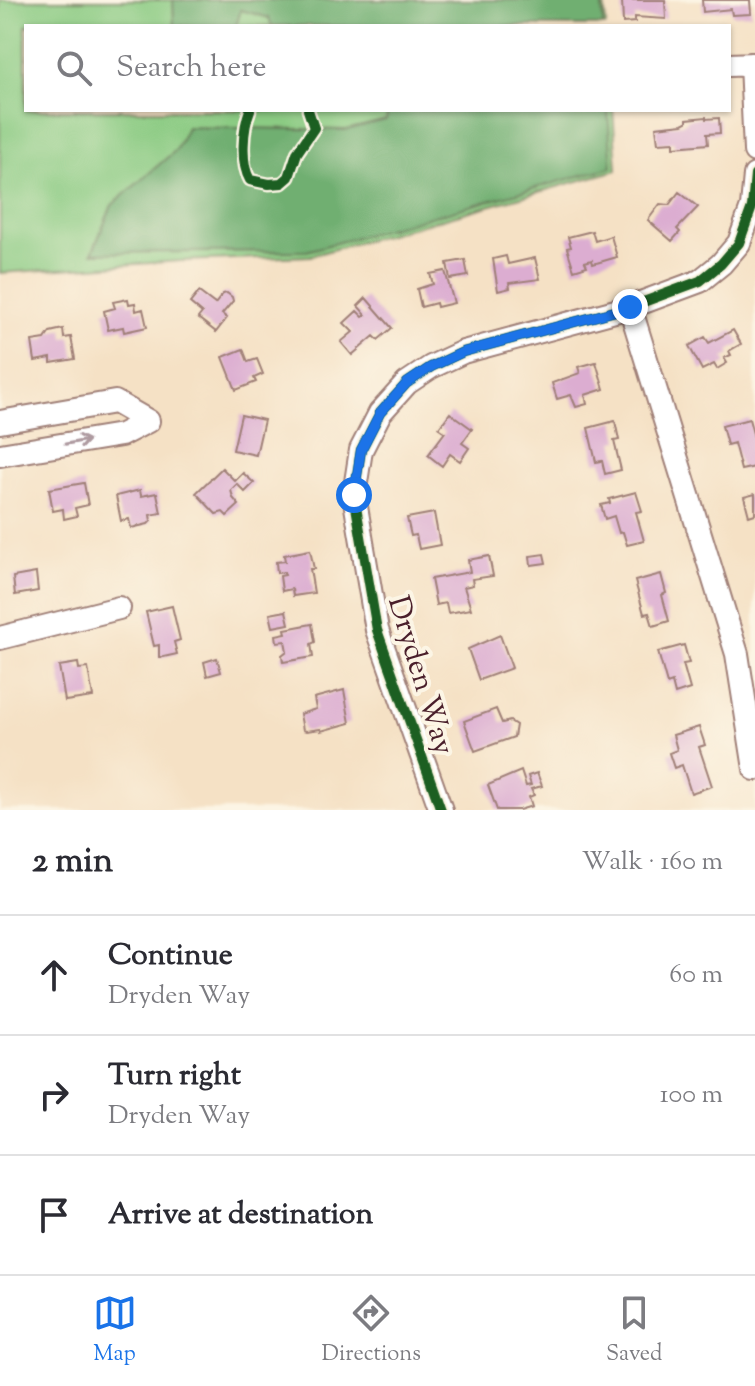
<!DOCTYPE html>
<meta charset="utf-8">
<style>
:root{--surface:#fff;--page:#f7f7f7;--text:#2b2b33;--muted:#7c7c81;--line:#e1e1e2;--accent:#1a73e8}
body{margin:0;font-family:"Sorts Mill Goudy",serif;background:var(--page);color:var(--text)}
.stop{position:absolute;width:24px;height:24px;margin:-18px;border:6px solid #1a73e8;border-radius:50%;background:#fff}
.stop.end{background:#1a73e8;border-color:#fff;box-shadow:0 2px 8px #0008}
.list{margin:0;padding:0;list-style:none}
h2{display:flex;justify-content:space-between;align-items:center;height:104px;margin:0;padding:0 32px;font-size:34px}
h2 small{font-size:26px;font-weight:400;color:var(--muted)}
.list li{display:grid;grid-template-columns:52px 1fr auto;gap:24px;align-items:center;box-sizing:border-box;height:120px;padding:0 32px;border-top:2px solid var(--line)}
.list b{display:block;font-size:30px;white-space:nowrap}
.list p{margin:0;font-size:26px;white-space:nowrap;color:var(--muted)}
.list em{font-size:26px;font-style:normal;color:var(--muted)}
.icon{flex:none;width:44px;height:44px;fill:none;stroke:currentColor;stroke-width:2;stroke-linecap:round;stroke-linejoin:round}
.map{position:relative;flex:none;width:755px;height:810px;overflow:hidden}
.search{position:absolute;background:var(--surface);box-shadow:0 2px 6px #0004;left:24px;right:24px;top:24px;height:88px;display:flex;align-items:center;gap:20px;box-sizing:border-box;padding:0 28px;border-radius:0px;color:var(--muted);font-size:30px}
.sheet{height:464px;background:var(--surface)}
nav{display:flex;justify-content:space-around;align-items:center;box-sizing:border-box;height:112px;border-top:2px solid var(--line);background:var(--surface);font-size:22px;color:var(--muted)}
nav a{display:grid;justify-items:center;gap:4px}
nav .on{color:var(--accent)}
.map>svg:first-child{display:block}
.green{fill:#8bcb83;stroke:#6a7557;stroke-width:2}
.forest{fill:#70af71;stroke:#5d674e;stroke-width:2}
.building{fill:#dcadd1}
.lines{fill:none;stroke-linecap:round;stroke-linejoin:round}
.minor-casing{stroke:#a08078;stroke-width:26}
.minor{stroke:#fff;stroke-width:22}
.cycleway-casing{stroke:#fcf5e5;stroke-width:15}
.cycleway{stroke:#1b5e20;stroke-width:10}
.oneway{stroke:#ae9aa0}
.route{stroke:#1a73e8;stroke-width:10}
.labels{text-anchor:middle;stroke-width:8;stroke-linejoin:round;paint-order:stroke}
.street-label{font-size:30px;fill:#4a1f2b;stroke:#fcf5e5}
</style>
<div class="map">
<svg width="755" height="810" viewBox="0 0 755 810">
<rect width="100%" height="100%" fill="#fcf5e5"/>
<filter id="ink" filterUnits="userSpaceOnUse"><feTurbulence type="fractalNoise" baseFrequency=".0125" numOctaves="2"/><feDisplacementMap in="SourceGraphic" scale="16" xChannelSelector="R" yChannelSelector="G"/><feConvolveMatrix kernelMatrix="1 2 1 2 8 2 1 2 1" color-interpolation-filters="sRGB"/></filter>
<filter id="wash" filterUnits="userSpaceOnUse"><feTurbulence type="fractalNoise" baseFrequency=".006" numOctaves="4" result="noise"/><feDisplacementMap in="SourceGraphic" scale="32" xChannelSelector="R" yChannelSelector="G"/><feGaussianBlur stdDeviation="1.8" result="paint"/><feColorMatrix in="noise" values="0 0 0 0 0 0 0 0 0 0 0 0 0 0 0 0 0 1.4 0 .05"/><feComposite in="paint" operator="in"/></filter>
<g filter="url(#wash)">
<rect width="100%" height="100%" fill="#f5e1c5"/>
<!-- green -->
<path class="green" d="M0 0H604L606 26H26V110H613L617 170 310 256 181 261 0 273Z"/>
<!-- forest -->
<path class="forest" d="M173 0H602L603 26H272L269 18 241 10 236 26H174Z
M388 110H608L612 167 307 251 92 253 112 205 176 150 187 127 346 130 386 120Z"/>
<g id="blocks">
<!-- building -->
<path class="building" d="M622 0H665L666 19 635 17V22L623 23Z
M702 0H750L751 14 732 15 731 9 703 12Z
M706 117V119L719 118 720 133 707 134 708 144 674 147V142L658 143 656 127 683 124 687 122V119Z
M679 192 698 207 677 229 680 232 672 241 648 220 660 204 669 205Z
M592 231 595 241 611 236 617 257 593 264 592 260 585 262 587 266 574 270 567 248 571 247 568 237Z
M506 256 508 264 535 258 540 279 509 283 510 288 498 291 493 259Z
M465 260 468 276 450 279 447 263Z
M445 271 454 303 437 307 436 303 421 307 417 289 433 284 430 274Z
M199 292 215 304 223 294 227 293 232 297 233 301 222 314 227 318 216 332 198 318 202 313 190 303Z
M366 298 392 328 378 340 374 336 352 355 341 342 353 332 344 323 357 311 363 317 366 315 358 306Z
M128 299 129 304 135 303 136 311 143 309 147 327 124 332 123 327 108 330 104 311 115 308 113 302Z
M63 329 64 338 71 337 75 359 51 363V358L35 361 32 341 45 339 50 332Z
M733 330 741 344 729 351 731 355 724 358 727 363 717 369 714 364 702 370 689 346 705 337 709 343Z
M243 349 248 362 257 359 263 374 254 378 256 382 236 390 223 357Z
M596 362 604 389 585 395 587 404 576 407 571 395 557 399 552 383 580 373 578 367Z
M450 413 472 429 462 443 469 448 460 461 450 454 442 466 428 455 445 432 439 428Z
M241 415 264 420 256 455 233 450Z
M749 419 755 441V467L741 470 734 443 727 445 722 426Z
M615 421 619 440 614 441 621 470 605 474 602 461 596 462 588 428Z
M222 468 235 481 243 473 254 483 245 492 237 484 231 490 233 498 239 505 227 516 223 512 216 514 196 493Z
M84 483 88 505 75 508 77 516 64 519 63 509 53 511 49 489Z
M140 490 141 496 157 493 161 513 150 515 151 521 148 524 131 528 129 519 121 521 116 496Z
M636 492 642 511 636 512 644 541 627 545 623 532 619 533 614 516 605 519 601 505 610 503 609 499Z
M755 494V514L749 516 744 497Z
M434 513 440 545 419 549 416 535 411 536 407 518Z
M310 550 314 569H310L314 593 293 596 292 589 282 591 280 576 285 575 284 572 277 573 276 562 285 561 284 555Z
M544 554 546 563 531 565 530 556Z
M489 556 493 576 472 579 473 585 464 587 471 609 448 613 446 603 436 605 431 579 470 572 468 560Z
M36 573 38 591 15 595 13 577Z
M661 574 666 593 662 595 669 621 653 626 649 613 644 614 635 581Z
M172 606 180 640 174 642 177 654 159 658V645L154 646 146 612Z
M286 611 289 624 273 627 270 614Z
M312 624 315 642 311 644 313 657 283 662 282 655 287 651 285 641 277 642 276 635 286 633 285 629Z
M500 635 512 668 479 680 468 649Z
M684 645 689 663 683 664 690 689 675 694 672 682 667 684 658 652Z
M217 658 221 672 207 676 204 662Z
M78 663 79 669 88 668 93 697 65 701 59 666Z
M344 690 350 723 321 731V729L306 731 303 730 300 714 316 709 314 698Z
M496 709 502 723 510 721 516 725 514 737 475 751 464 721Z
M699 727 705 745 699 747 712 786 691 793 682 765 674 768 669 753 677 750 673 735Z
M521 771 526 786 531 785 528 776 537 773 542 786 531 789 534 795 529 797 532 806 519 810H497L488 785Z"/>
</g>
</g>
<g filter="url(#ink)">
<use href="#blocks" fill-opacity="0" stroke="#a08078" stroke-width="2"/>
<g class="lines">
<!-- minor casing -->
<g class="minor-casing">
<path id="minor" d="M751 64 755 151
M729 65 755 64
M630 307 737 654 755 769
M0 422 115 402 148 421 121 435 0 455
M0 638 119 608
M441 810 377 630 354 495 361 450 380 413 407 383 431 367 463 352 630 307 700 281 721 264 739 243 752 207 755 175"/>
</g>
<!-- minor -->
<use href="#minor" class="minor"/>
<!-- cycleway casing -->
<g class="cycleway-casing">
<path id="cycleway" d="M250 110C243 128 240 163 250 180L269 184 282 183 289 177 297 153 314 128 308 110
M441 810 377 630 354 495 361 450 380 413 407 383 431 367 463 352 630 307 700 281 721 264 739 243 752 207 755 175"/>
</g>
<!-- cycleway -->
<use href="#cycleway" class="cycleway"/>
</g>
<!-- one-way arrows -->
<defs><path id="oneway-shaft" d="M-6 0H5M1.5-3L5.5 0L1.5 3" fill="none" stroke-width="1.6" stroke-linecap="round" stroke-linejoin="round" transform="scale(2)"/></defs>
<use class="oneway" href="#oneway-shaft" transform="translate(77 442) rotate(-10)"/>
</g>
<g class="lines" filter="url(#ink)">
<!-- route -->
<path class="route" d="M354 495 361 450 380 413 407 383 431 367 463 352 630 307"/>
</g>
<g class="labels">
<!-- street labels -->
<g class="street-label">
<text transform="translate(422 675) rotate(73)" y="10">Dryden Way</text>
</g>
</g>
</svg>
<div class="stop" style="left:354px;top:495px"></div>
<div class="stop end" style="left:630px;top:307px"></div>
<div class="search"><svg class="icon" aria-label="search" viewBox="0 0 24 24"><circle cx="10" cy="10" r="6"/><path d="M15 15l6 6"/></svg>Search here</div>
</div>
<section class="sheet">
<h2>2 min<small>Walk · 160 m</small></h2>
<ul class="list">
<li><svg class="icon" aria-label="ahead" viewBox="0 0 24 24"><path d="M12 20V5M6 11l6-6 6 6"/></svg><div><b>Continue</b><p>Dryden Way</p></div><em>60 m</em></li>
<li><svg class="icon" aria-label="right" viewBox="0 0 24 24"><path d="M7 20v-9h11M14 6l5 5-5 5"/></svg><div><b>Turn right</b><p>Dryden Way</p></div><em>100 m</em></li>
<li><svg class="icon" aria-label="arrive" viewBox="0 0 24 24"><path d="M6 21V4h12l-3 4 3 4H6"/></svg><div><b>Arrive at destination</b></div></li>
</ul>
</section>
<nav>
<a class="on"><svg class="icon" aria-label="map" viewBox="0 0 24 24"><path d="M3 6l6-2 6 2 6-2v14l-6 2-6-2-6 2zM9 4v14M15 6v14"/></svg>Map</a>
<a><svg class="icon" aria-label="directions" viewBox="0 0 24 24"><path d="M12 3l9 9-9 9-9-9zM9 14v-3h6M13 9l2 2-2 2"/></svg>Directions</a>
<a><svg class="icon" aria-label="saved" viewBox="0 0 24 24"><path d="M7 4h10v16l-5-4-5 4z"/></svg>Saved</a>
</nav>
